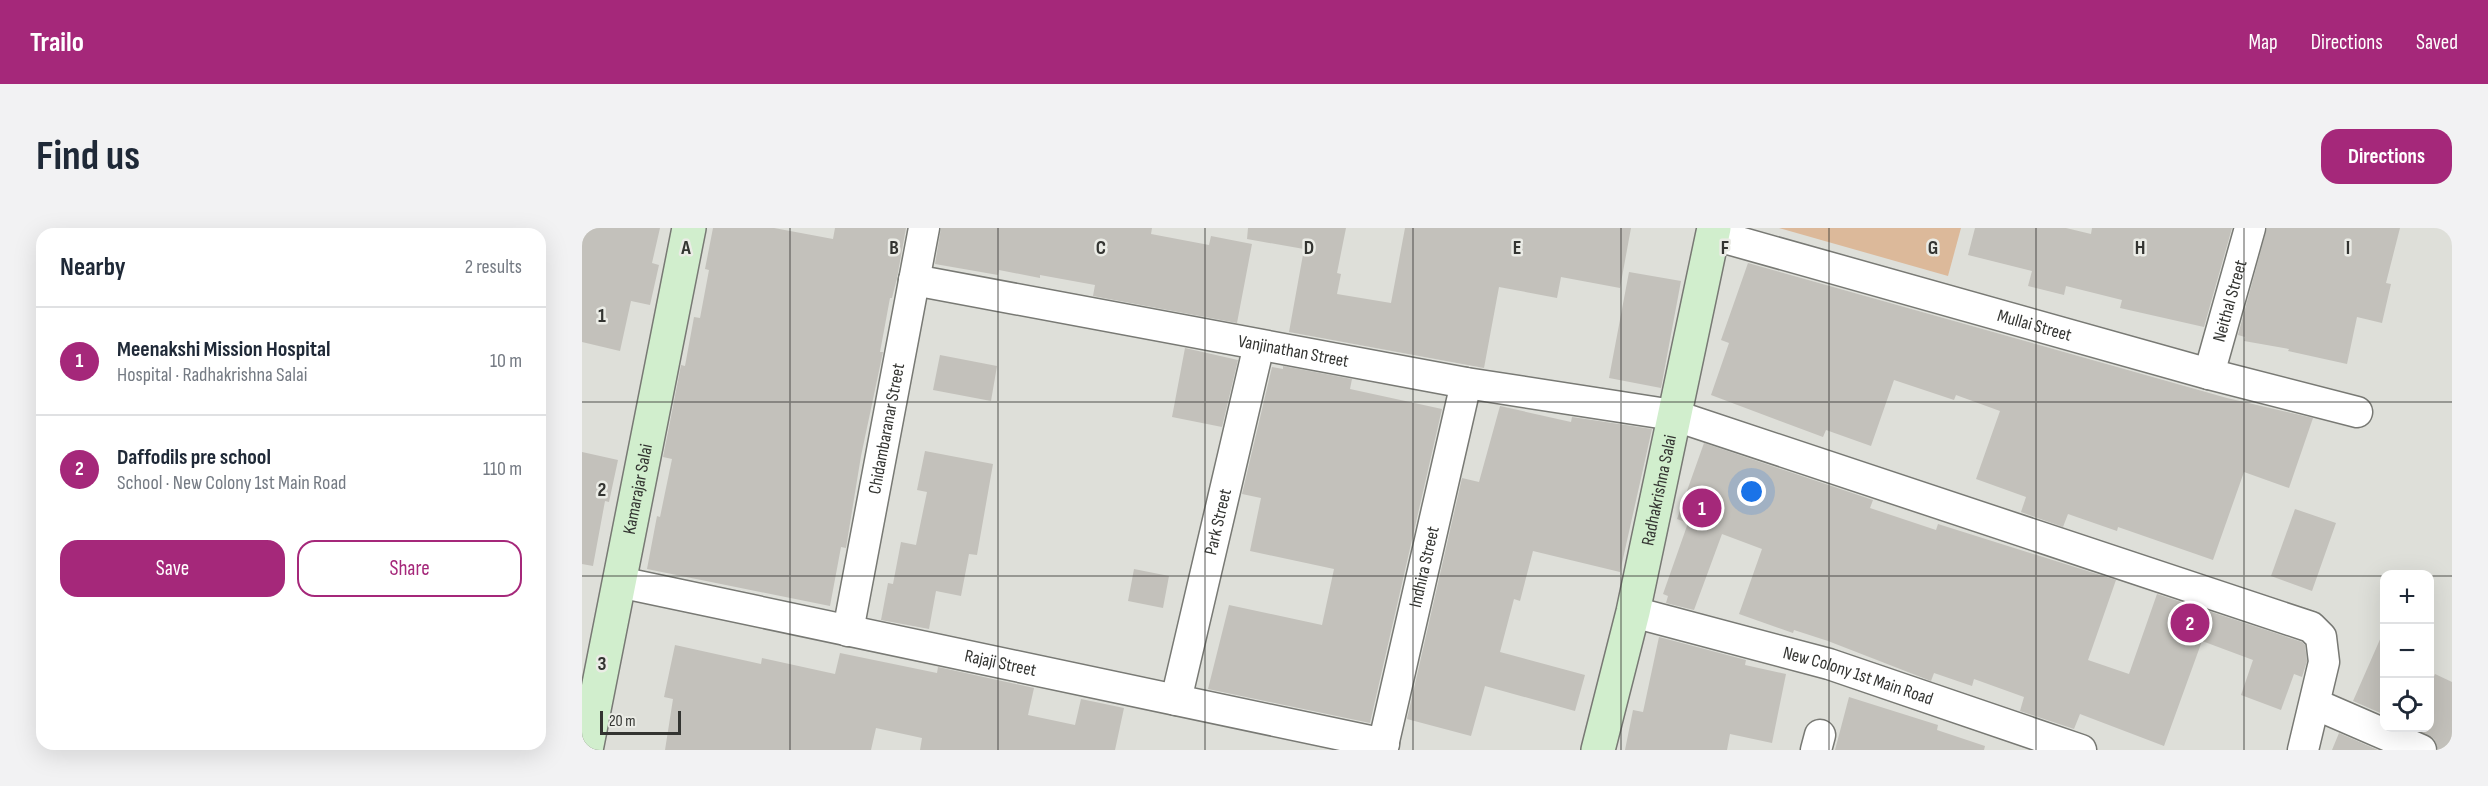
<!DOCTYPE html>
<meta charset="utf-8">
<style>
:root{--surface:#fff;--page:#f2f2f3;--text:#1f2937;--muted:#747a83;--line:#e0e1e3;--accent:#a5287a}
body{margin:0;font-family:"Sofia Sans Condensed",sans-serif;background:var(--page);color:var(--text)}
.controls{position:absolute;right:18px;bottom:18px;display:grid;overflow:hidden;border-radius:12px;box-shadow:0 6px 24px #0002}
.controls button{width:54px;height:54px;display:grid;place-items:center;padding:0;border:0;border-bottom:2px solid var(--line);background:var(--surface);color:var(--text);font:30px sans-serif}
.scale{position:absolute;left:18px;bottom:15px;width:81px;box-sizing:border-box;padding-left:6px;border:3px solid #333431;border-top:0;font-size:16px;line-height:21px;white-space:nowrap;color:#333431;-webkit-text-stroke:4px #ebece6;paint-order:stroke}
.you{position:absolute;left:1170px;top:264px;width:21px;height:21px;margin:-15px;border:4px solid #fff;border-radius:50%;background:#1a73e8;box-shadow:0 0 0 9px #1a73e833}
.badge{display:grid;place-items:center;width:39px;height:39px;border-radius:50%;background:var(--accent);color:#fff;font-size:20px;font-weight:700}
.pin{position:absolute;translate:-50% -50%;border:3px solid #fff;box-shadow:0 2px 6px #0006}
.list{margin:0;padding:0;list-style:none}
h2{display:flex;justify-content:space-between;align-items:center;height:78px;margin:0;padding:0 24px;font-size:26px}
h2 small{font-size:20px;font-weight:400;color:var(--muted)}
.list li{display:grid;grid-template-columns:39px 1fr auto;gap:18px;align-items:center;box-sizing:border-box;height:108px;padding:0 24px;border-top:2px solid var(--line)}
.list b{display:block;font-size:22px;white-space:nowrap}
.list p{margin:0;font-size:20px;white-space:nowrap;color:var(--muted)}
.list em{font-size:20px;font-style:normal;color:var(--muted)}
.actions{display:flex;gap:12px;padding:18px 24px}
.actions a{flex:1;padding:14px 0;border:2px solid var(--accent);border-radius:18px;text-align:center;font-size:21px;color:var(--accent)}
.actions .main{background:var(--accent);color:#fff}
.icon{flex:none;width:33px;height:33px;fill:none;stroke:currentColor;stroke-width:2;stroke-linecap:round;stroke-linejoin:round}
.map{position:relative;flex:none;width:1870px;height:522px;overflow:hidden;border-radius:18px}
header{display:flex;align-items:center;gap:36px;box-sizing:border-box;height:84px;padding:0 30px;background:var(--accent);color:#fff}
header strong{font-size:28px}
nav{display:flex;gap:33px;margin-inline-start:auto;font-size:21px}
.intro{display:flex;align-items:center;justify-content:space-between;box-sizing:border-box;height:144px;padding:0 36px}
h1{margin:0;font-size:42px}
.button{padding:15px 27px;border-radius:18px;background:var(--accent);color:#fff;font-size:21px;font-weight:700}
main{display:flex;gap:36px;padding:0 36px}
aside{flex:1;background:var(--surface);border-radius:18px;box-shadow:0 6px 24px #0002}
.map>svg:first-child{display:block}
.green{fill:#dcb99a}
.building{fill:#c3c1bb}
.lines{fill:none;stroke-linecap:round;stroke-linejoin:round}
.street-casing{stroke:#787974;stroke-width:33}
.secondary-casing{stroke:#787974;stroke-width:36}
.street{stroke:#fff;stroke-width:30}
.secondary{stroke:#d1eecd;stroke-width:33}
.grid{fill:none;stroke:#333431;stroke-width:1.5;stroke-opacity:0.55}
.labels{text-anchor:middle;stroke-width:5;stroke-linejoin:round;paint-order:stroke}
.street-label{font-size:18px;fill:#333431;stroke:#ebece6}
.grid-label{font-size:20px;text-anchor:middle;font-weight:bold;fill:#333431;stroke:#ebece6;stroke-width:5;stroke-linejoin:round;paint-order:stroke}
</style>
<header>
<strong>Trailo</strong>
<nav><a>Map</a><a>Directions</a><a>Saved</a></nav>
</header>
<div class="intro"><h1>Find us</h1><a class="button">Directions</a></div>
<main>
<aside>
<h2>Nearby<small>2 results</small></h2>
<ul class="list">
<li><span class="badge">1</span><div><b>Meenakshi Mission Hospital</b><p>Hospital · Radhakrishna Salai</p></div><em>10 m</em></li>
<li><span class="badge">2</span><div><b>Daffodils pre school</b><p>School · New Colony 1st Main Road</p></div><em>110 m</em></li>
</ul>
<div class="actions"><a class="main">Save</a><a>Share</a></div>
</aside>
<div class="map">
<svg width="1870" height="522" viewBox="0 0 1870 522">
<rect width="100%" height="100%" fill="#dedfd9"/>
<!-- green -->
<path class="green" d="M1197 0H1379L1366 48Z"/>
<!-- building -->
<path class="building" d="M0 0H78L70 35 77 37 68 77 49 73 38 123 0 114Z
M131 0H192L251 11 253 0H324L315 50 310 70H308L298 124H301L279 228 264 320 259 319 248 378 65 341 75 288 78 289 90 231 81 229 86 204 99 137 103 138 112 89 118 90 127 42 123 41Z
M359 0H570L569 6 627 17 629 8 670 16 655 95 511 68 513 57 458 47V50L417 42 416 47 353 36Z
M666 0H764L755 45 759 46 755 66 809 75 823 0H1049L1038 60 979 49 975 70 917 59 902 140 707 104 722 21 665 11Z
M1393 0H1484L1509 6 1510 0H1650L1622 99 1538 80 1540 72 1484 58 1482 67 1446 58 1450 43 1386 27Z
M1685 0H1818L1804 55 1809 56 1800 95 1775 89 1765 136 1706 123 1707 121 1662 113 1663 109 1656 107Z
M1166 35 1645 170 1731 190 1707 260 1662 244 1631 332 1536 299 1535 303 1486 286 1481 299 1439 284 1444 269 1394 251 1418 183 1374 167 1372 172 1312 152 1289 218 1244 202 1241 209 1129 167 1147 115 1139 112Z
M1047 44 1099 53 1079 160 1027 150Z
M603 120 656 132 640 199 590 189Z
M358 127 415 138 409 173 351 162Z
M701 138 770 151 768 161 860 181 788 495 626 461 647 377 740 397 752 341 668 323 679 270 660 266 690 139 701 141Z
M918 178 989 194 990 189 1070 201 1038 344 951 323 938 373 932 371 918 424 1003 447 993 483 903 458 889 508 825 491 880 250 897 254Z
M1122 215 1291 272 1288 280 1354 302 1356 296 1534 352 1506 432 1547 446 1575 366 1720 414 1723 417 1725 433 1720 449 1712 446 1699 482 1659 467 1671 432 1620 413 1582 518 1498 486 1492 501 1438 483 1442 469 1392 451 1390 458 1352 445 1349 453 1246 413 1212 402 1211 405 1157 386 1180 321 1140 306 1112 382 1084 375 1086 368 1081 366 1106 295 1095 291Z
M343 223 411 236 395 327 387 326 379 368 354 363 347 401 299 392 306 355 311 356 319 314 334 317 345 264 335 262Z
M0 224 36 232 27 274 23 273 11 338 0 336Z
M1713 281 1754 295 1730 363 1689 348Z
M552 341 587 348 581 380 546 373Z
M1803 400V487L1771 473Z
M1077 409 1164 432 1163 437 1204 446 1190 515 1148 506 1145 522H1043L1051 482 1061 484Z
M93 417 179 436 180 430 253 446 258 425 355 445 356 439 452 460 446 487 493 497 499 471 542 480 533 522H338L340 510 294 500 289 522H83L91 471 82 469Z
M1853 446 1870 454V522H1856L1852 511 1830 500H1848V458Z
M1267 469 1356 497 1355 502 1403 518 1402 522H1253Z
M1757 505 1796 522H1750Z"/>
<g class="lines">
<!-- street casing -->
<g class="street-casing">
<g id="street">
<path id="s1" d="M1132 7 1627 146 1775 184"/>
<path id="s2" d="M332 52 884 155 1091 187 1729 399 1739 409 1742 434 1721 522"/>
<path id="s3" d="M1627 146 1668 0"/>
<path id="s4" d="M37 354 802 516"/>
<path id="s5" d="M1051 384 1247 436 1499 522"/>
<path id="s6" d="M266 403 342 0"/>
<path id="s7" d="M594 472 677 117"/>
<path d="M1733 476 1839 522"/>
<path id="s8" d="M800 522 884 155"/>
<path d="M1234 522 1238 507"/>
</g>
</g>
<!-- secondary casing -->
<g class="secondary-casing">
<g id="secondary">
<path id="s9" d="M4 522 107 0"/>
<path id="s10" d="M1016 522 1051 384 1132 0"/>
</g>
</g>
<!-- street -->
<use href="#street" class="street"/>
<!-- secondary -->
<use href="#secondary" class="secondary"/>
</g>
<!-- grid -->
<path class="grid" d="M208 0V522M416 0V522M623 0V522M831 0V522M1039 0V522M1247 0V522M1454 0V522M1662 0V522M0 174H1870M0 348H1802M1848 348H1870"/>
<g class="labels">
<!-- street labels -->
<g class="street-label">
<text dy="6" stroke="none"><textPath href="#s3" startOffset="76">Neithal Street</textPath></text>
<text dy="6" stroke="none"><textPath href="#s1" startOffset="333">Mullai Street</textPath></text>
<text dy="6" stroke="none"><textPath href="#s2" startOffset="386">Vanjinathan Street</textPath></text>
<text dy="6" stroke="none"><textPath href="#s6" startOffset="206">Chidambaranar Street</textPath></text>
<text dy="6" stroke="none"><textPath href="#s9" startOffset="266">Kamarajar Salai</textPath></text>
<text dy="6" stroke="none"><textPath href="#s10" startOffset="267">Radhakrishna Salai</textPath></text>
<text dy="6" stroke="none"><textPath href="#s7" startOffset="183">Park Street</textPath></text>
<text dy="6" stroke="none"><textPath href="#s8" startOffset="188">Indhira Street</textPath></text>
<text dy="6" stroke="none"><textPath href="#s4" startOffset="390">Rajaji Street</textPath></text>
<text dy="6" stroke="none"><textPath href="#s5" startOffset="234">New Colony 1st Main Road</textPath></text>
</g>
</g>
<g class="grid-label">
<text x="104" y="26">A</text>
<text x="312" y="26">B</text>
<text x="519" y="26">C</text>
<text x="727" y="26">D</text>
<text x="935" y="26">E</text>
<text x="1143" y="26">F</text>
<text x="1351" y="26">G</text>
<text x="1558" y="26">H</text>
<text x="1766" y="26">I</text>
<text x="20" y="94">1</text>
<text x="20" y="268">2</text>
<text x="20" y="442">3</text>
</g>
</svg>
<div class="controls">
<button>+</button>
<button>−</button>
<button><svg class="icon" aria-label="locate" viewBox="0 0 24 24"><circle cx="12" cy="12" r="6"/><path d="M12 2v4M12 18v4M2 12h4M18 12h4"/></svg></button>
</div>
<div class="scale">20 m</div>
<div class="you"></div>
<div class="pin badge" style="left:1120px;top:280px">1</div>
<div class="pin badge" style="left:1608px;top:395px">2</div>
</div>
</main>
